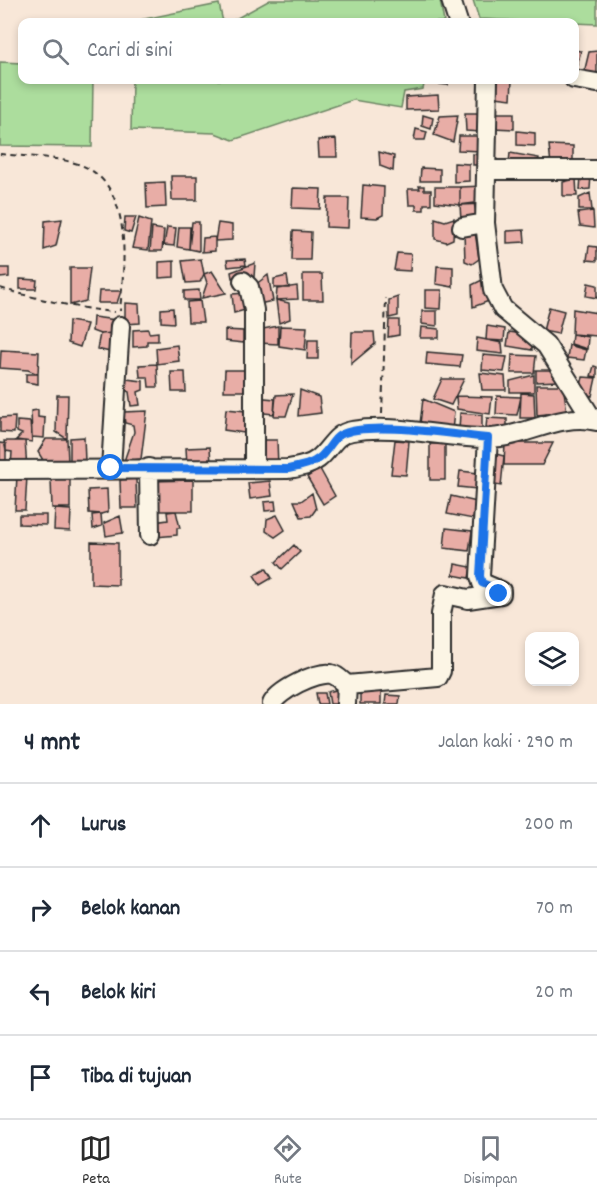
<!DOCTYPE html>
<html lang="id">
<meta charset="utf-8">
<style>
:root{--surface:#fff;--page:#f2f2f3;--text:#1f2937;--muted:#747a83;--line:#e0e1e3;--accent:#2b2b2b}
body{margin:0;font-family:Dekko,sans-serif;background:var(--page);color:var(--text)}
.controls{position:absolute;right:18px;bottom:18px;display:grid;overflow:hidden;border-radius:12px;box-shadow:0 3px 9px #0003}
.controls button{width:54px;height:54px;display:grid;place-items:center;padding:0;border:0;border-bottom:2px solid var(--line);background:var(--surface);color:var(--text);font:30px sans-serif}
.stop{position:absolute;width:18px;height:18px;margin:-14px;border:4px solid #1a73e8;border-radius:50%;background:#fff}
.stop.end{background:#1a73e8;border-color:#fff;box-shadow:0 2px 6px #0008}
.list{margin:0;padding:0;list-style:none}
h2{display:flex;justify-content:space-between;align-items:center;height:78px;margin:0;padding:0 24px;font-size:26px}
h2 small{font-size:20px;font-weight:400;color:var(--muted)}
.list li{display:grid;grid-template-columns:39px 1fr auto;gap:18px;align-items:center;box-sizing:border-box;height:84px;padding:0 24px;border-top:2px solid var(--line)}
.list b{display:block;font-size:22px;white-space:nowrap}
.list em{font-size:20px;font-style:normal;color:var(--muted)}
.icon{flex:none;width:33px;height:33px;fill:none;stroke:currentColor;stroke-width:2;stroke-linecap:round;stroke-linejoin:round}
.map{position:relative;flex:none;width:597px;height:704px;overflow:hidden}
.search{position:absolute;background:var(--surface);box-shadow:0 3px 9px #0003;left:18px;right:18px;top:18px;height:66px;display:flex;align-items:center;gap:15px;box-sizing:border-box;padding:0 21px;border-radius:12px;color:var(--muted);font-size:22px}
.sheet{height:414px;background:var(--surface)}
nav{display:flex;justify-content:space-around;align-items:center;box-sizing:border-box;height:84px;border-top:2px solid var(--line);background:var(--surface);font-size:16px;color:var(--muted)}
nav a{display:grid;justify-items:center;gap:3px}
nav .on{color:var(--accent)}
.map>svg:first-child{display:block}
.green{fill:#acdd9d;stroke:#6c8464;stroke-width:1.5}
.building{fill:#e8ada6;stroke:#2b2b2b;stroke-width:1.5}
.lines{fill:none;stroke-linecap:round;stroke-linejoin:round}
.minor-casing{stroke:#2b2b2b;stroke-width:22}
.path{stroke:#2b2b2b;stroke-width:2;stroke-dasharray:6 4.5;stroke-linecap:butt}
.minor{stroke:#fcf5e5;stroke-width:18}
.route{stroke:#1a73e8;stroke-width:8}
</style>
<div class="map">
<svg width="597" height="704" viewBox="0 0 597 704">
<rect width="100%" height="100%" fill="#f8e7d8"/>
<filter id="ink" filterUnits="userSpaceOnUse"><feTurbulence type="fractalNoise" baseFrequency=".0167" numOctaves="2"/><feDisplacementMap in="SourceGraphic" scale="12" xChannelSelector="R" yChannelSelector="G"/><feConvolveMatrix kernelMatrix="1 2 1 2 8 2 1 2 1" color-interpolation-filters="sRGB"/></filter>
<g filter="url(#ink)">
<!-- green -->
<path class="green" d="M270 0H440L444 22H230Z
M473 0H597V24L479 19Z
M219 4 223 22H134V21Z
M0 62 22 63V80H93L92 147 0 146Z
M132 80H425L423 89 404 92 401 108 353 100 233 140 215 133 131 130Z"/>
<!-- building -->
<path class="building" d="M574 50 581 51 575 73H574Z
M597 51V76L584 73 589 52Z
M429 80H449L448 85 429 83Z
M496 80H512L511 99 496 97Z
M438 95 439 109 406 110V97Z
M465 113H480L481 132 466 131Z
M494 113H514V129L493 128Z
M423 115 433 118 431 129 422 126Z
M458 115 453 142 434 135 440 116Z
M416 129 427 132 425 140H414Z
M517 131 535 133V146L517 145Z
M459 136H483L482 151 458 150Z
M336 139 337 157H319L318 140Z
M549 145 573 146V160H569V165H551Z
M379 152 394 156 393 171 380 166Z
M510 153 539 158 537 168 509 163Z
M473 154 484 156V165H473Z
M454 163 469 164V181L454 182Z
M421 168 440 169V181H420Z
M591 175 590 189 580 190 581 176Z
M171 176H197V200H172Z
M576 179 577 196H563V182Z
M165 182 166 207 147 208 146 183Z
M363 185 384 187 383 215 377 218 361 217Z
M419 186H424V190H431V204H424V210H416V205H409L408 189H420Z
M484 186V204L460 205V187Z
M435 187H460V205L435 202Z
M293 188 321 189 320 209 292 208Z
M590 193 592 210H579V198Z
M327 198H349L348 228 326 227Z
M474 203 477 218 461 220 460 205Z
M593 211 594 228 580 226 578 213Z
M125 217H136L131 233 124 231Z
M139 218 151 222 148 250 132 248Z
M435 218 445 221 454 218 453 239 446 242 435 239Z
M62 219 56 246 44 250 45 221Z
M192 222H199V251L189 249Z
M218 223 232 225V240L215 241Z
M167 227 176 228 174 246 164 245Z
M179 227H190L189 249 177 247Z
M152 228 164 230 162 251H150Z
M524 230 525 242 507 243V231Z
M293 231 311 232 310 260H292Z
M464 232H475L479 259 472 264 465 261Z
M215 237V251L202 252 203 238Z
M589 246 597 247V261L587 260Z
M397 253 411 254 410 271 394 270Z
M201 259 204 274 200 282 186 283 182 261Z
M245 259 246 265 228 267 227 260Z
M174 261V277L159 278V262Z
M255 263 254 277 232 278 231 272Z
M437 266 453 267V287L436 284Z
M0 268H9V277L0 278Z
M70 268H90L86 301 70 305Z
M212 271 226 293 202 298 207 283 204 274Z
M303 274H322L323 300H303Z
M268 275 273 301 254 305 251 288Z
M287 276 289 288H274V279Z
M20 279 37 280 36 289H20Z
M484 279 489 301 473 307 472 285Z
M588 283 597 285V298L586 296Z
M297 286 298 299 276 300 277 289Z
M199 290 200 300H184V291Z
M425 290H442L441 309 425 308Z
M99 291H121L117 303H98Z
M247 293 249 309 234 313 232 294Z
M398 297V316L389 318V300Z
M276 300 289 303 290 319 279 323Z
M200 301 203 322H188L187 302Z
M125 303 139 304 140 323 125 324Z
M549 307 564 311 558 334 543 331Z
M173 308 174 323 161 322V309Z
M573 309 597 313V336L572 334Z
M422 311H437V326L422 324Z
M93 317 116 320 113 333 100 334 92 331Z
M389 320H399V335L388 337Z
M69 321 87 324 80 347 68 343Z
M278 326V344L258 343V330Z
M280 326 307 327 305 350 279 346Z
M487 326 505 329 504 341 486 340Z
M421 327 439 329V338H420Z
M148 329 149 333 158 332V341H147V346L133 347V330Z
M225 330 243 331V343L225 341Z
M352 332H374L375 344 351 364Z
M509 332 531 335 532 350 507 346Z
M113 333 110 352 97 349 100 334Z
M572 334 588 337 587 349 571 344Z
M477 338 502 343 503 354 476 351Z
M308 340H318V359H307Z
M177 345 179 361 157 364 156 348Z
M569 345 586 350 584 360 567 358Z
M1 350 39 352 38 374 28 370 0 368Z
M427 352 462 355 460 367 426 364Z
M483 355 507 357 504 372 482 370Z
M512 355 536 356 534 373H511Z
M157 364 158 387H149L148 377H140L139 365Z
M594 366 597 367V377L591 376Z
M225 370H244V391H224Z
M536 370H557L558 381 536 382Z
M171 372H185L186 392H172Z
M480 373 505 376 506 390H482Z
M26 374H38V384L26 382Z
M534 375V392H510V381Z
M583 377 596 378 592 396 579 393Z
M126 379 143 381V390L138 392 140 405 131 406 129 392 124 389Z
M442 379H464L451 405 433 399Z
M536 385H563L567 412 537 415Z
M300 390 319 397 321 413 298 416Z
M521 393 534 394 535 418H520Z
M293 394 286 416H274L276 395Z
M57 395H68L67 439 56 432Z
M456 396 492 397 490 414 457 409Z
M497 396 521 397 517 415 496 414Z
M254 397 275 399 274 414 254 412Z
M423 399 454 412 452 430 420 424Z
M226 409 246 411 244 433 224 430Z
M38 410V417L45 418 44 438 32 437 31 411Z
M147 411 141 459 124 461 134 432 133 425 125 423 123 412Z
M460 413 482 415V431H459Z
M15 417 14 433 0 432V418Z
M487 418 507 419V429L486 427Z
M17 421 30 422 32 442 16 440 22 434 17 432Z
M84 437 85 462 70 461V438Z
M46 439H67L68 462 46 465 38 452Z
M257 440H277L278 467H258Z
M395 440 409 441 406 475 391 474Z
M4 441H25L27 468 11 467 12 452 6 451Z
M0 443 6 444V468H0Z
M505 443H553L542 465H504Z
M430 444H445V480H430Z
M210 447 211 464 187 465 186 448Z
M492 453 504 456 501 486 489 484Z
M320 469 335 496 323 504 307 477Z
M460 471 478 473 477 489 458 487Z
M17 476H27L25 510H15Z
M51 478H70V508H52Z
M136 479 137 508H121L120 480Z
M193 480V511H154L153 481Z
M270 481 272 496 250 499 248 483Z
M107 489 108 512 101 514 89 513 88 490Z
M312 493 316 509 311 516 301 517 294 501H301Z
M451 496 477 502 473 519 447 514Z
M275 501 276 510 265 511 264 502Z
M55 509 71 510 70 531 54 530Z
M176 511 180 528H177V535L156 537 154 522 168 520 167 512Z
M101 514 102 526 93 529 92 515Z
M19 515H46V525L19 524Z
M277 515 285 530 275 537 266 531 267 519Z
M120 516 123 533 106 536 104 523Z
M446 528 472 531 469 551 444 548Z
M91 542 118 543V585L91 584Z
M294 545 300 552 282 569 276 562Z
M455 564 471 567 469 578 453 575Z
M266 568 272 578 260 585 254 575Z
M336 690 339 704H330L328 692Z
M360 691H381V704H360Z
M316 693H325L327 704H318Z
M386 695 400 696 399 704H385Z"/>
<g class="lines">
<!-- minor casing -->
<g class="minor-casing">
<path id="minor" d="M451 0 458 22
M574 79 597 83
M488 80 485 223 493 290 503 309 546 345 593 420
M487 170H597
M462 227 485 223
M243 281 249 287 254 310V469
M111 468 120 326
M149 468 150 535
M0 470 288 469C299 467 309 466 318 459 331 449 334 434 352 431 398 423 444 439 490 438 526 437 560 412 597 421
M272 704C277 691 317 671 331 674 337 675 343 682 347 685L438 677 441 671V614L445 594 468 599 501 594V591L482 583 480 576 488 438
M346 704 347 685"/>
</g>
<!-- path -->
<path class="path" d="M0 154C25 157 54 156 78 164 135 183 124 265 120 311
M0 288C38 299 75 308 114 312
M382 414 386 298"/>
<!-- minor -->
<use href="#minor" class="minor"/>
</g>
</g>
<g class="lines" filter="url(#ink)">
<!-- route -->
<path class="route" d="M111 468 288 469C302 466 316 464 325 452 331 446 333 439 340 435 367 420 456 435 488 438L480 576 482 583 501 591 499 594"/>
</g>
</svg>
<div class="controls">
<button><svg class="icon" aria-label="layers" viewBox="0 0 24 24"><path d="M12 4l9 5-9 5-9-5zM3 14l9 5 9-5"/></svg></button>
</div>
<div class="stop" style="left:111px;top:468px"></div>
<div class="stop end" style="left:499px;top:594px"></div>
<div class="search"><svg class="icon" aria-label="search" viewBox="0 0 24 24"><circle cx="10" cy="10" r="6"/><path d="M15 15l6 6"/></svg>Cari di sini</div>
</div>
<section class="sheet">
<h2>4 mnt<small>Jalan kaki · 290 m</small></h2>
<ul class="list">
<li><svg class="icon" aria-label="ahead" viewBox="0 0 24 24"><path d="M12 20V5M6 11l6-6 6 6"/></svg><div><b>Lurus</b></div><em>200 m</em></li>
<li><svg class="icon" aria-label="right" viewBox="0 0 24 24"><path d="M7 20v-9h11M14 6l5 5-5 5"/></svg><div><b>Belok kanan</b></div><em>70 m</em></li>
<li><svg class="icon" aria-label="left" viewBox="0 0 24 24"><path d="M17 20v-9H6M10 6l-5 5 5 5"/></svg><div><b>Belok kiri</b></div><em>20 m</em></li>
<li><svg class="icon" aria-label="arrive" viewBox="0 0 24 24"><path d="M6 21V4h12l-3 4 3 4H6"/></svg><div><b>Tiba di tujuan</b></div></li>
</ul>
</section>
<nav>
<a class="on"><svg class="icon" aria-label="map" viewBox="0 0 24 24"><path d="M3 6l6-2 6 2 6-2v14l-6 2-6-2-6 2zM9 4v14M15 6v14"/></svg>Peta</a>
<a><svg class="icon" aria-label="directions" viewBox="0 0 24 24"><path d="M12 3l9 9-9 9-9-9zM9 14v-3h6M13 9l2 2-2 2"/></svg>Rute</a>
<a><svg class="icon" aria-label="saved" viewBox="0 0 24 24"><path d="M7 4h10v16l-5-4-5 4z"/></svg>Disimpan</a>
</nav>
